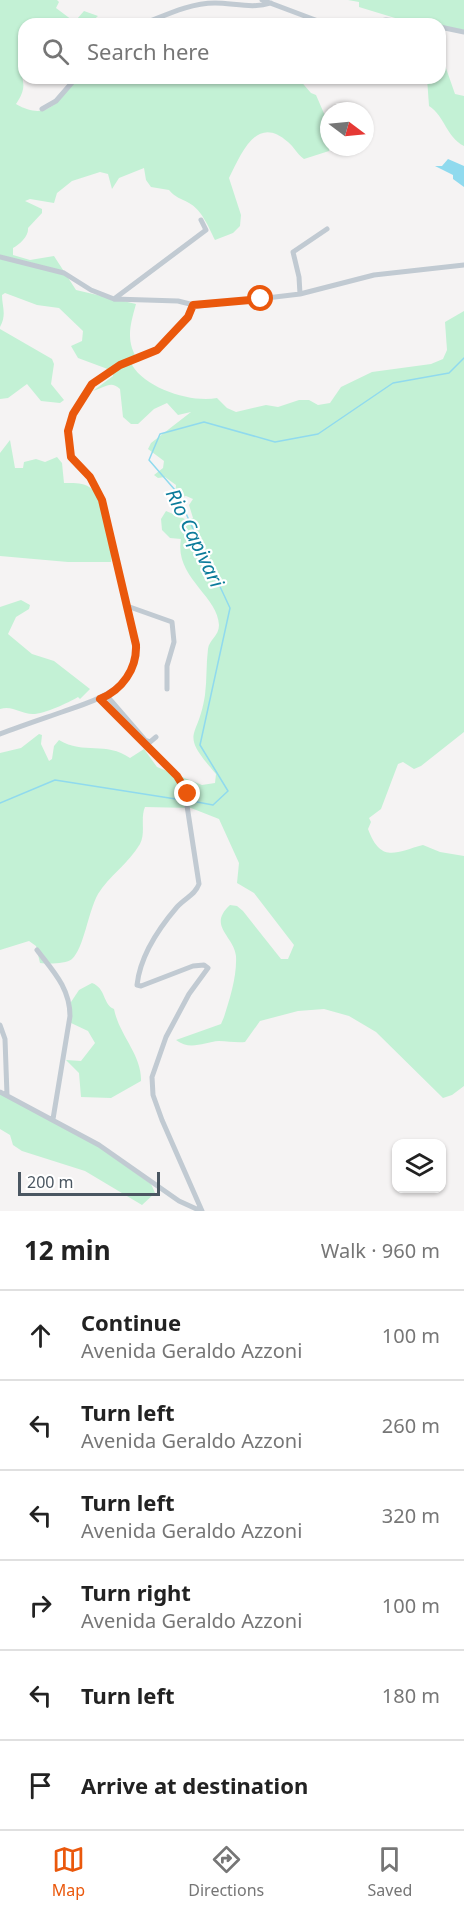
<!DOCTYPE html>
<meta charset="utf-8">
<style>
:root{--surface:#fff;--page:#f6f6f6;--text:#222;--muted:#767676;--line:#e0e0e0;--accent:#ea580c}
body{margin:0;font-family:"Noto Sans",sans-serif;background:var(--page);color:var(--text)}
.controls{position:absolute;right:18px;bottom:18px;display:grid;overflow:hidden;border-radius:12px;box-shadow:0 2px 4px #0004}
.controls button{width:54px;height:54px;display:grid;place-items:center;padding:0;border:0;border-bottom:2px solid var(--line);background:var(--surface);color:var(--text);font:30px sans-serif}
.compass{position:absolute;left:320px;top:102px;width:54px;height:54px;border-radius:50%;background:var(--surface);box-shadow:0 2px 4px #0004;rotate:106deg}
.scale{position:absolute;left:18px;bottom:15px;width:142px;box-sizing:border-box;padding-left:6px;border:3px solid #4a5661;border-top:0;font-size:16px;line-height:21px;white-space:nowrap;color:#4a5661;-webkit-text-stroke:4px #fff;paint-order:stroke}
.stop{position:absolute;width:18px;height:18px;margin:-14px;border:4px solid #ea580c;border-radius:50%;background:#fff}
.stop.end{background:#ea580c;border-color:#fff;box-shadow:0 2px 6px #0008}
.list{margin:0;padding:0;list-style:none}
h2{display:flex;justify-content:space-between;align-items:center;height:78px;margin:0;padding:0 24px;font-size:26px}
h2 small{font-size:20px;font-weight:400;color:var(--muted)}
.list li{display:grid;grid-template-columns:39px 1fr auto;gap:18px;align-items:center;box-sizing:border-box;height:90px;padding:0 24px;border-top:2px solid var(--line)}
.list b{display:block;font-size:22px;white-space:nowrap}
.list p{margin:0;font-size:20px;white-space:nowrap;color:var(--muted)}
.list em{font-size:20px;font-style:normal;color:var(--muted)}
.icon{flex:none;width:33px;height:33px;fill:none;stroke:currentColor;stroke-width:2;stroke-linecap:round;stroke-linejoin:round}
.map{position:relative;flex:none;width:464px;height:1211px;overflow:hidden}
.search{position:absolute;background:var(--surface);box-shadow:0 2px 4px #0004;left:18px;right:18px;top:18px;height:66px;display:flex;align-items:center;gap:15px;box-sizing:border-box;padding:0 21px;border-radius:18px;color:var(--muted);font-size:22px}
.sheet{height:618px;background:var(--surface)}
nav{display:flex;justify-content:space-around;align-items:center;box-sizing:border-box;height:84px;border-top:2px solid var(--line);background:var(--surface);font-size:16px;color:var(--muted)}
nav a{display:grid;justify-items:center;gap:3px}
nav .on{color:var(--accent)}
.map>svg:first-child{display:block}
.green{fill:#c3f1d5}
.water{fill:#90daee}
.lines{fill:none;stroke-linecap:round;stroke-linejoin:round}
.stream{stroke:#90daee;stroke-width:1.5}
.minor{stroke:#c1cad2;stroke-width:5}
.route{stroke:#ea580c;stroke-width:8}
.labels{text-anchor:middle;stroke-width:4.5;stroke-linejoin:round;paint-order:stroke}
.water-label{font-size:20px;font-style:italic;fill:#0c7c9b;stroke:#fff}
</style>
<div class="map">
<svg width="464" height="1211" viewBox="0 0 464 1211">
<rect width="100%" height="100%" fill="#f5f3f3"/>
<!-- green -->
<path class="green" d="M0 0H57L59 2 56 8 72 20 77 19 84 11 98 16 89 24H24V55L21 57C18 80 31 82 16 104 47 122 59 102 75 78H298L311 93 316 95 329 125V151L304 159C297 154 294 147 288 142 256 113 241 155 229 178L241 215 240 226 233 233 215 240C209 228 202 210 189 203 180 198 176 198 169 190L151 187 146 180 144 168 119 178 112 189 108 174 100 172 72 181 57 193 54 203 30 199 25 201 42 209V213L28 228C29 236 20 244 13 248V255L30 260 54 256 76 290 136 304C130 326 125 341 139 362H133L132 365C146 389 192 403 217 398L227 408 236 412 266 405 278 407 299 400H309L318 405 330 403 341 387 372 372 431 364 443 359 447 350 445 322 464 311V732L421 766 414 769 403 762 398 764 381 809 369 818 371 822 368 829C381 864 396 852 423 845L440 852 464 856V1086L452 1095 443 1098 376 1032 349 1016 324 1009 298 1011 260 1021 245 1042C236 1043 228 1041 219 1041 204 1042 190 1051 176 1040L221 1024 224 1017C230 998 237 976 236 956 234 936 207 926 230 905L237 906 243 911 281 959H288L294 945 254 893 237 883 239 863 219 819 191 808 145 807C140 819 146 832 140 844 129 863 109 876 98 894 88 912 84 948 72 959 66 964 48 964 40 963L36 946 29 941 0 950V753L21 748 39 734 42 735 41 744 49 761 52 759 54 746 59 740C84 755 106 741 130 758L144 749 157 767 202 785 215 783 216 774C178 730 198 742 205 695 207 680 206 664 208 649 209 640 219 636 219 625 218 596 174 577 181 539L170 538 162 530 161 519 166 511 185 519 193 518 189 505 193 499 186 496 175 498 176 485 165 477 158 478 154 475 163 468 164 461 148 449 151 443 191 412 178 415 167 403 154 409 138 424H131L123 417 120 389C110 380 105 388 93 391L113 376V371L78 358 71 346 82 341 83 331 59 308 37 305 5 293 2 295C2 307 7 314 0 327Z
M348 0H464V30L395 18 359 7V2Z
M440 51 455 94 464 96V146C446 137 445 116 429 106L427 78H440Z
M0 329 52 359 54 364 51 384 64 400 60 403 41 401 27 384 8 398 0 399Z
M10 440 15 468H23L24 462 36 459 45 462 57 457 62 463 64 483C74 483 84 482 92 489 103 498 114 547 111 562H68L0 556V453Z
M21 600 30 605 29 609 16 617 8 634 32 654 54 661 90 689 80 699 78 697C68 703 44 714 33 714 20 714 13 705 0 709V607Z
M92 983C106 988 103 1005 114 1009 119 1035 142 1055 141 1081L111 1098 81 1097 79 1073 66 1060 81 1061 95 1043 88 1031 71 1023 67 1008 79 990Z
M0 1093 77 1131 151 1184 155 1193 142 1205 85 1171 22 1151 13 1145 10 1135 0 1129Z"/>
<!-- water -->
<path class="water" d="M448 159 464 166V187L453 179V175L435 166H442Z"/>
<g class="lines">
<!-- stream -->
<path class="stream" d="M197 802 213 805 228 791 200 745 230 608 175 490 149 460 160 434 204 422 275 442 318 434 393 383 449 373 464 358
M0 803 55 780 182 800"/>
<!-- minor -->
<path class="minor" d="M262 0 326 24
M143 24C166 15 190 3 215 3 233 3 253 9 271 3
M364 24 386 20 425 24
M440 27 464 32
M42 109 56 101 76 78
M0 257 64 273 91 290 114 299 178 301 198 306 300 294 374 275 464 265
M300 294 299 277 293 252 327 229
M114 299 206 230 201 220
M127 606 172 622 174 642 167 666V689
M107 696 145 740 150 742 156 737
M100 699 177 776 184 786 199 884C195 895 185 898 177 907 159 928 140 957 137 985L141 986 193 966 204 965 208 968 189 994 166 1037 152 1077 153 1095 162 1120 202 1211
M0 734C21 726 42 719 62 712 96 700 138 689 136 645L102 500 90 477 71 457 68 431 73 414 92 384 120 365 157 350 188 317 193 305
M37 950C53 971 70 988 70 1016L53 1119
M0 1025 5 1039 7 1095
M0 1092 99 1145 179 1201 201 1211"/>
</g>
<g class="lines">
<!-- route -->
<path class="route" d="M188 794 177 776 100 699C122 690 137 669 136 645L102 500 90 477 71 457 68 431 73 414 92 384 120 365 157 350 188 317 193 305 261 299"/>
</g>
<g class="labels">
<!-- water labels -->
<g class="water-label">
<text transform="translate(195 538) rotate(64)" y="7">Rio Capivari</text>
</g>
</g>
</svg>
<div class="controls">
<button><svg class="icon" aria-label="layers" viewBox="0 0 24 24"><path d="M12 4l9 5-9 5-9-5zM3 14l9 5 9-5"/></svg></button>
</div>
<svg class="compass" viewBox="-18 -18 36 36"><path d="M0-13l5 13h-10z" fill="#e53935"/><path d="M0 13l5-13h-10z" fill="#767676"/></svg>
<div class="scale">200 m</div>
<div class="stop" style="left:261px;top:299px"></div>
<div class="stop end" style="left:188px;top:794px"></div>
<div class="search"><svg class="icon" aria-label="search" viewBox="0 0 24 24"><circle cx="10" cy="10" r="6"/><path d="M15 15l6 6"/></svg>Search here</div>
</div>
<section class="sheet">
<h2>12 min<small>Walk · 960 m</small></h2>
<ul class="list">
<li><svg class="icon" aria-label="ahead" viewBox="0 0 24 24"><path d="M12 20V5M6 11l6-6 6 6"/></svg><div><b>Continue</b><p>Avenida Geraldo Azzoni</p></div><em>100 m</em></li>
<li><svg class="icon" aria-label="left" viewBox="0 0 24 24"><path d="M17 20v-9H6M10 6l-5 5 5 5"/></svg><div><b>Turn left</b><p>Avenida Geraldo Azzoni</p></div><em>260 m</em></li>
<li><svg class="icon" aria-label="left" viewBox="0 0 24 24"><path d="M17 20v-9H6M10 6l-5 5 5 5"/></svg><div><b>Turn left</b><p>Avenida Geraldo Azzoni</p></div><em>320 m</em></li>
<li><svg class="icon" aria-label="right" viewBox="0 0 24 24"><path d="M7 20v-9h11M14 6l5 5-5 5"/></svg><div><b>Turn right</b><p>Avenida Geraldo Azzoni</p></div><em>100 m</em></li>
<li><svg class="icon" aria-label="left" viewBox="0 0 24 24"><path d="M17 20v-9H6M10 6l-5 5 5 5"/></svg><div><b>Turn left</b></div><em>180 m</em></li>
<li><svg class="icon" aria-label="arrive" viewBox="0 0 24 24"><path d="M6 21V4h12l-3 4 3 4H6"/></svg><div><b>Arrive at destination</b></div></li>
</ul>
</section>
<nav>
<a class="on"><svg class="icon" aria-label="map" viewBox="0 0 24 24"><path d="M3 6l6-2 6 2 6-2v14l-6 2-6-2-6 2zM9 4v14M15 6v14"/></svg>Map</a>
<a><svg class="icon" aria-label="directions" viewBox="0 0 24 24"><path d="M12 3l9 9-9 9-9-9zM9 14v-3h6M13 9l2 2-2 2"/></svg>Directions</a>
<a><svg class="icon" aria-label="saved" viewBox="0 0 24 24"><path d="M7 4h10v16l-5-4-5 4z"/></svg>Saved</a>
</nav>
